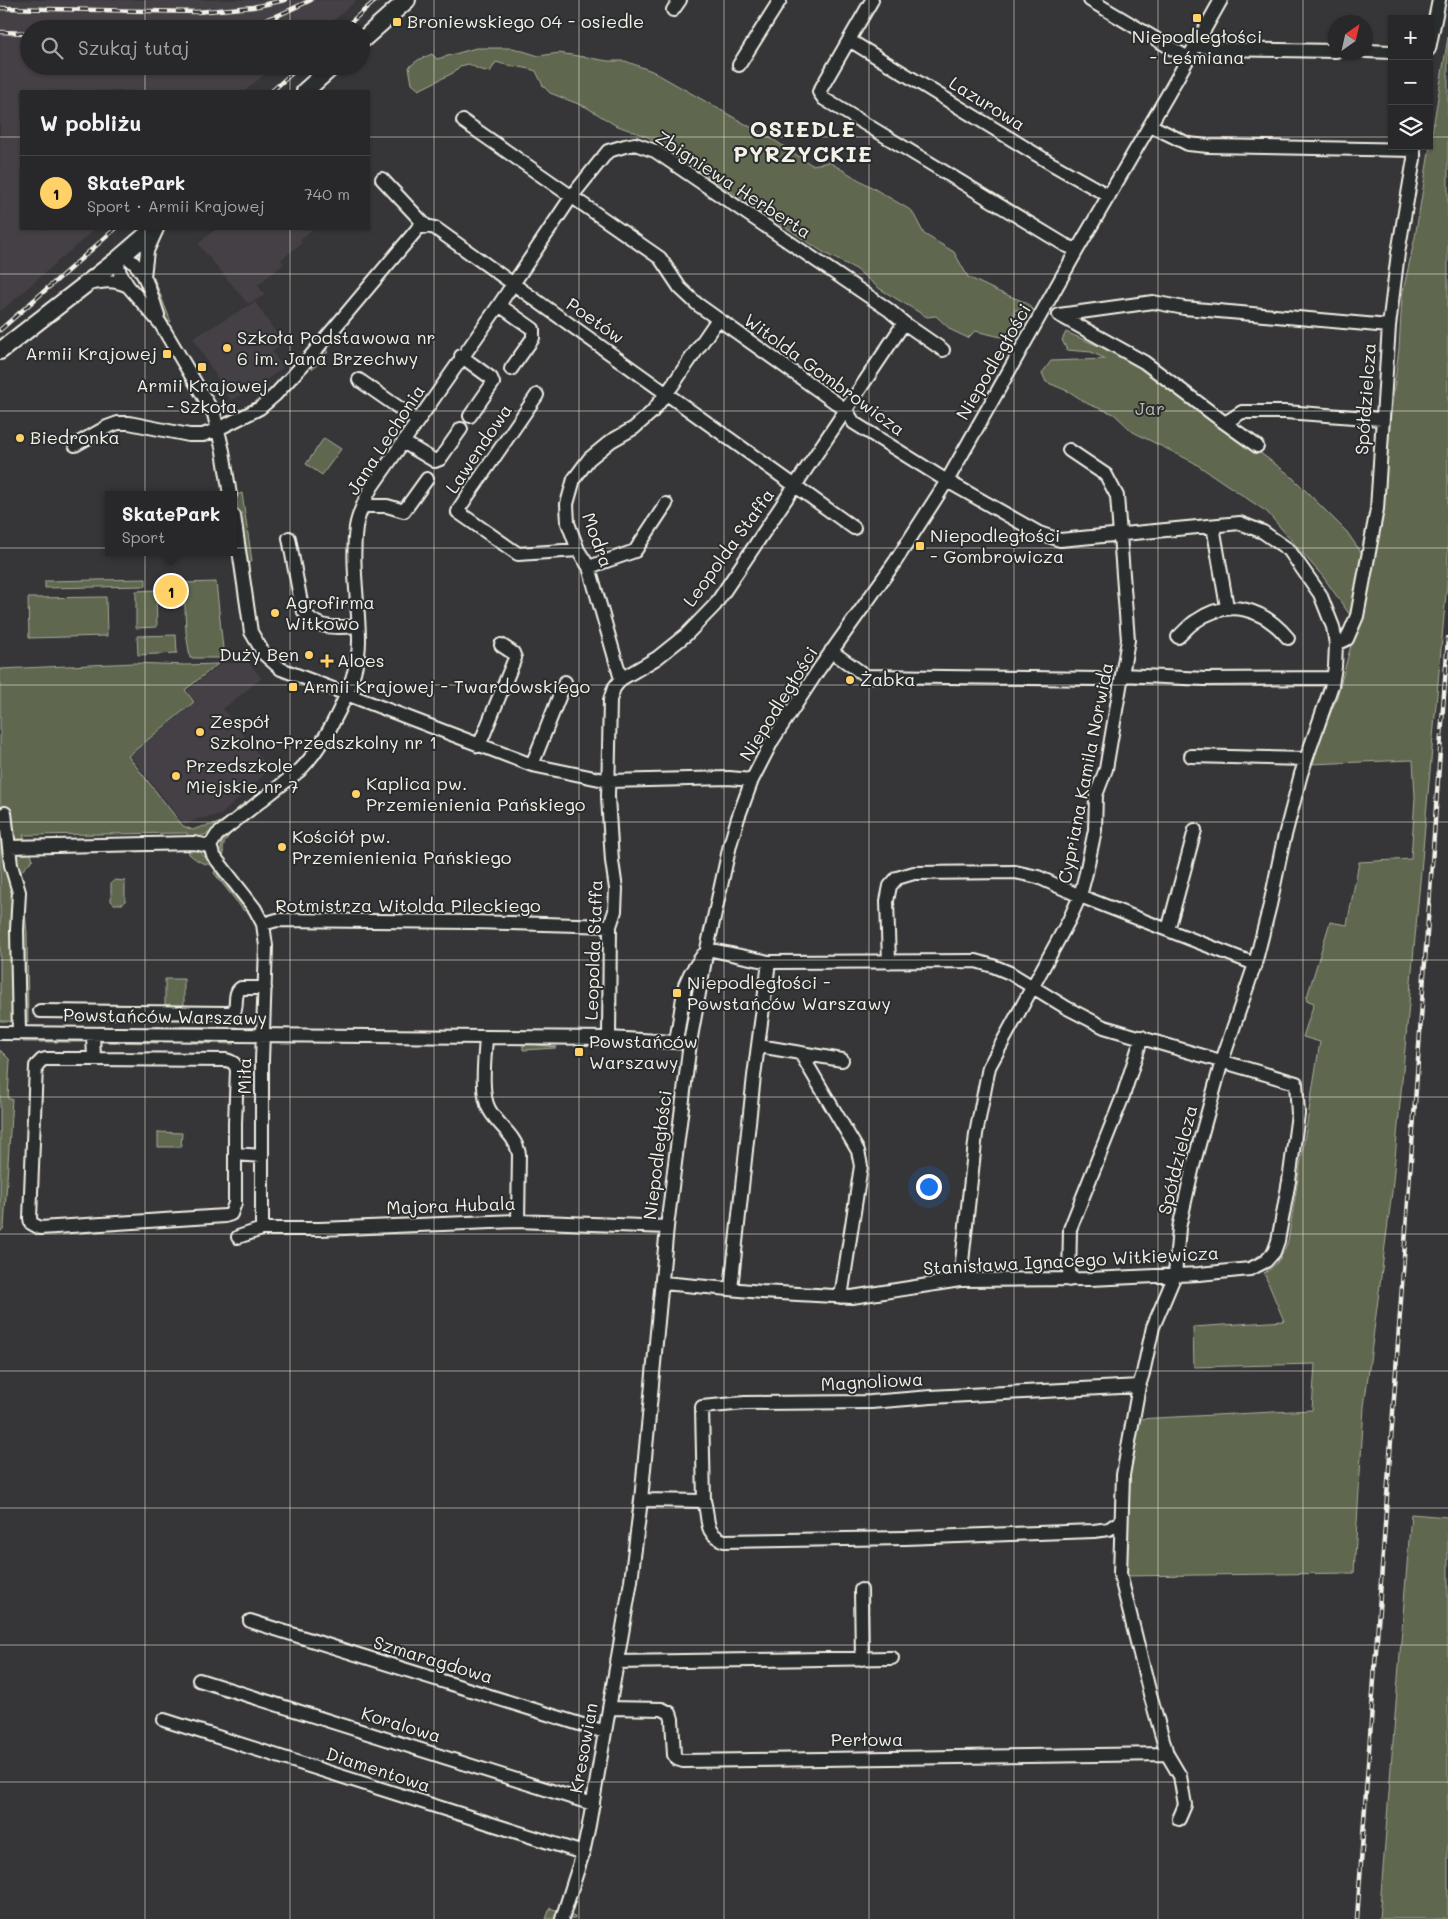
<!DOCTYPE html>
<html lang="pl">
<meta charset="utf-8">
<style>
:root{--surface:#28282a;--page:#343436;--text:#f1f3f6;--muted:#a5a6a8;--line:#444447;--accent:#ffd166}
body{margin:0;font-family:Mali,sans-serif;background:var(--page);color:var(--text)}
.controls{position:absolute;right:15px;top:15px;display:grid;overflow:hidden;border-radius:0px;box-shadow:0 1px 4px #0004}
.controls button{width:45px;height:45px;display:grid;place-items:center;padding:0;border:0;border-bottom:1px solid var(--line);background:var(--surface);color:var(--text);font:25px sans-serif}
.compass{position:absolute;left:1328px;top:15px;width:45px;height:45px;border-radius:50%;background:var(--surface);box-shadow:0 1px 4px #0004;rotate:34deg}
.you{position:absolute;left:928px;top:1186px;width:18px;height:18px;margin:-12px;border:4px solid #fff;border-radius:50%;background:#1a73e8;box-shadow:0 0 0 8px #1a73e833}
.badge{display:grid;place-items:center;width:32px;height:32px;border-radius:50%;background:var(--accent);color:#111;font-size:16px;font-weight:700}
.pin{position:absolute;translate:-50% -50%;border:2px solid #fff;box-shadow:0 1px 5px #0006}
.popup{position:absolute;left:105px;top:491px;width:132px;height:65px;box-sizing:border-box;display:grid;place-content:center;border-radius:0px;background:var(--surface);filter:drop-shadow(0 1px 4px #0005);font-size:16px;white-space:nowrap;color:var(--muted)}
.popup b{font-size:19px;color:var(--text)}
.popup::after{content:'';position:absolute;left:50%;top:100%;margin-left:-10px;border:10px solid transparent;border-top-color:var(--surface)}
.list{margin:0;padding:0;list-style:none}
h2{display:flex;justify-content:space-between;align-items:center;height:65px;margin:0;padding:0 20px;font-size:21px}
h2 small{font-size:16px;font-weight:400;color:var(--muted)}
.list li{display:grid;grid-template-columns:32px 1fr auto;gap:15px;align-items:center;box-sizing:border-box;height:75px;padding:0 20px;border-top:1px solid var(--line)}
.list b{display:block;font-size:19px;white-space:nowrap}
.list p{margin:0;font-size:16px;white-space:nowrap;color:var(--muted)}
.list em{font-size:16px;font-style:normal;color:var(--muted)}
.icon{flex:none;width:28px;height:28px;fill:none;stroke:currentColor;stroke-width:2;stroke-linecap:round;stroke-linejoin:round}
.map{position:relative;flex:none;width:1448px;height:1919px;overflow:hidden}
.search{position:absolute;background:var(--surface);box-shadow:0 1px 4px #0004;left:20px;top:20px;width:350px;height:55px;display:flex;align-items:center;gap:12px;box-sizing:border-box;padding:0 18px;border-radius:28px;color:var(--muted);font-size:19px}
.panel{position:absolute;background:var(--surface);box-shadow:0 1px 4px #0004;left:20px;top:90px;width:350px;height:140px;border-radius:0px}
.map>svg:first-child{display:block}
.built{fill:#453f45}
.green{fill:#5e684f;stroke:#a9ac9c}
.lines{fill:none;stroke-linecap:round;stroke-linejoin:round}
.minor-casing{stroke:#f4f1e8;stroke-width:16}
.major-casing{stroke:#f4f1e8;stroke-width:20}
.minor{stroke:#2a2d2e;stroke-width:12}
.major{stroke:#2a2d2e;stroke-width:16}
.rail-casing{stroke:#f4f1e8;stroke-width:4.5}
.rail{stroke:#2a2d2e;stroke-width:2.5;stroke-dasharray:8;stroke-linecap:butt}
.grid{fill:none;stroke:#f4f1e8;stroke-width:1;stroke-opacity:0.55}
.poi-dot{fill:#ffd166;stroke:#2a2d2e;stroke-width:2}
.labels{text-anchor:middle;stroke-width:4;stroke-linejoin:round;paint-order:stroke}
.poi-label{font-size:18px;fill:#f4f1e8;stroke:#2a2d2e;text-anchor:start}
.street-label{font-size:18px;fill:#f4f1e8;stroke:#2a2d2e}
.park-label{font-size:18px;fill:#b8baab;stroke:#2a2d2e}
.district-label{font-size:22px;font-weight:bold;letter-spacing:1px;fill:#f4f1e8;stroke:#2a2d2e}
</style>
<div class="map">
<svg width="1448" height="1919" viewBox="0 0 1448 1919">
<rect width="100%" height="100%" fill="#363538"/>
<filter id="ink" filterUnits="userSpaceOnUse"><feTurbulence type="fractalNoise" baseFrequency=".02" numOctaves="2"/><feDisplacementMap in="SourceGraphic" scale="10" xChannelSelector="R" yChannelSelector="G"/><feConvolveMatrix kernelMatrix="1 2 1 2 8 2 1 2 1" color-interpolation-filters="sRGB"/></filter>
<g filter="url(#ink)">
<!-- built -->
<path class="built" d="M0 0H357L324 29H29V66H274L245 91H21V229H95L0 312Z
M215 229H313L300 240 302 243 281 260 284 264 258 285 265 295 248 304 198 244Z
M255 302 283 343 272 351 283 368 274 375 231 401 193 338Z
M222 663H249L262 678 223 709 270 769 221 815 197 819 185 825 130 755 196 702 187 691Z"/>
<!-- green -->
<path class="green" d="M1448 37V572L1392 1192 1364 1407 1354 1573 1124 1576 1128 1469 1136 1419 1312 1410 1315 1364 1194 1367 1193 1327 1284 1321 1264 1273C1277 1266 1283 1255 1288 1241L1320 1042 1303 1037 1314 1003 1306 1000 1330 922 1347 925 1359 862 1411 859 1415 797 1413 760 1310 764 1337 697 1363 601 1370 585 1399 348 1402 296 1415 237Z
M476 48H513L539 56 559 53 608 61H625L652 71 777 142 812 165 829 162 912 211 924 234 954 252 968 277 999 292 1025 302 1034 310H1014L1016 329 1001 337 975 331 968 338 951 330 936 316 927 317 880 289 856 269 826 254 648 137 615 125 586 107 550 93 543 86 536 71C522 66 510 67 496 62L490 72 478 69 469 64 460 66 453 73 419 90 412 84 409 67 418 60 432 54 437 59Z
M151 278H154L171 322 166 321Z
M1066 332 1108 350 1137 366 1193 403 1290 475 1347 532 1362 554 1365 564 1352 618 1324 578 1267 512 1193 462 1133 432 1114 414 1088 404 1070 392 1046 382 1042 373 1051 361 1106 359 1091 352 1067 350 1062 340Z
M324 348 328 352 313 369 309 366Z
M324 438 341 449 322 475 306 464Z
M242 493 252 561 246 565 236 495Z
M182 577 183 605H161L160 578Z
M146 579V586L45 588V581Z
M216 582 224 658H190L186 632 184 583Z
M156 590 157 627 136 628V591Z
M106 597 107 636 29 638 28 598Z
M176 635 177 653 138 655 137 636Z
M135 663 185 665 218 664 185 690 194 702 128 756 183 826 193 830C201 826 208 826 216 824 227 820 236 809 245 802L248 805C229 819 212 838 188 838L187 833 23 835 33 859 21 872 27 933 28 1022 0 1021V669Z
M254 813 255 815C243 825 218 837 224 855L222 856C215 837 241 824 254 813Z
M188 846 197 849 212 864C204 866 195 859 189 854Z
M216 868 218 876 242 905 247 906V910L244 911 214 873Z
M115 880 125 881V901L123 904H114L111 901V883Z
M165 979H184V1008H165Z
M155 1026 237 1027 236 1031 185 1030Z
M27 1038 86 1040 89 1042H23Z
M102 1039H130L159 1043 98 1042Z
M210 1040H236L234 1044 191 1043Z
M523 1043 556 1047V1048L523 1050Z
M0 1050 10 1060 8 1099H12L4 1228 0 1232Z
M158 1132 182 1133 181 1147H158Z
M1411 1514 1448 1517V1919H1379Z
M550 1908 575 1917V1919H546Z"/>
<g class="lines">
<!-- minor casing -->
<g class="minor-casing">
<path id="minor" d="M872 0 819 92 824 99 1065 245 1077 250
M1090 0 1188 58
M673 10 680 0
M849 40 1052 164 1109 196
M1196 44 1213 49 1336 51
M1429 49 1439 0
M1366 51 1392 52
M739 65 780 0
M463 121 660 258 680 288 697 304 846 410 854 423 947 481 1039 533 1060 540 1240 523 1263 532 1289 550 1320 594 1333 627 1336 644 1335 667 1332 685 1301 774 1283 843 1270 905 1255 964 1222 1061 1193 1166 1179 1228 1175 1275 1153 1327 1143 1373 1139 1386 1123 1475 1120 1574 1150 1694 1167 1754 1180 1776 1185 1805 1179 1819
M1150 125 1188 144 1208 146 1414 150
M382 179 426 226 435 228 854 528
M123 255C146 267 150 292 158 315
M117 260 120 273 128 286 160 323 214 414 223 451 230 495
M144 276 147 251 157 229
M88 284C103 281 114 279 128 286
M499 305 533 329V338L511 369
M1059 315 1144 362 1225 423 1242 412H1285L1382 419
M1059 315 1153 302 1184 308 1389 326
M461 356 491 378 493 383 470 416
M359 380 418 421
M537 395 460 507 458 512 518 554 578 550
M1225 423 1257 446
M403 442 435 461 440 459 461 429
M75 445 107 427 118 423H129L189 435H203L218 429 260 408 275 395 310 357 414 233 418 228 426 226
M363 506H387L404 511 427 479
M234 516 251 632 264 654 281 669 532 765 609 781 729 778 752 780
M1213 526 1227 607
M289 538 302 608C313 630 336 628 358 626
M589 567 635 551 666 504
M1178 637C1184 632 1189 625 1196 621 1229 598 1263 608 1288 638
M1336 644 1347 639 1357 616 1377 509 1389 326 1398 253 1414 159V146
M831 651 866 676 1098 679
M1122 675 1205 679 1333 678
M621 679 589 567 578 550 568 523 567 504 574 479 589 459 611 441 634 428 652 412 672 386 718 319
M479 746 515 658 513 653 501 645
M1191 756 1305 759
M532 765 565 682
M5 813 11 865 19 892 17 930 19 1033
M210 846 217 835 299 771C326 744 359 680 359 641 359 604 351 565 356 527 358 514 365 500 371 488L499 305 572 196 608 151 625 146 635 144 655 151 889 310 904 323 943 350
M210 846 213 855 255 909 263 924 266 946 262 1061V1229
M9 847 194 843 210 846
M263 924 277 920 472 922 610 926
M1168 930 1195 830
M889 962 887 901 890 886 897 878 914 873 1015 872 1038 877 1080 896 1255 964
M40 1011 228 1013 234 1012C238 1004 233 993 241 988H265
M0 1033 609 1038 690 1043
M93 1034 94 1059 226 1060C233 1062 235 1063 237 1070L235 1123V1203L231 1214 225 1216 40 1228 31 1223 30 1218 36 1066 42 1060 46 1059H94
M486 1038C485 1057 480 1092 489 1109 498 1126 515 1134 519 1154L518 1221
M609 1038 610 926 615 911 616 889 612 861 608 797 610 700 614 688 621 679 657 658 687 634 715 605 904 323
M676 1042 685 985 690 974 703 955
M759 1046 842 1060
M801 1054 858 1151 861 1166 841 1297
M235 1154 262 1156
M238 1237 262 1229H320L518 1221 667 1227
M960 1280 976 1134 989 1067 1069 920 1080 896 1086 873 1095 830 1096 795 1106 769 1128 640 1117 496 1106 475 1069 450
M1069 1280 1070 1229 1123 1096 1142 1037
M663 1283 762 1292 852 1297 960 1280 1090 1279 1199 1274 1250 1269 1266 1261 1274 1252 1278 1241 1289 1181 1298 1114 1296 1083 1104 1027 1067 1008 1010 973 993 966 976 961 769 962 707 949
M731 1289 754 1076 769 962
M641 1500 704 1501
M1121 1521 1109 1529 1094 1531 905 1538 724 1541C703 1532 710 1521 704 1501L702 1407 745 1403 871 1402 931 1397 1139 1386
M861 1590 862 1659
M250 1621 605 1732
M616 1662 892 1658
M199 1680 593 1804
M609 1708 662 1709 670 1713 672 1719 674 1755 677 1759 683 1761 1167 1754
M164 1720 583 1853
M562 1919 583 1853 589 1825 631 1581 641 1500 667 1227 690 1043 707 949 730 845 738 818 752 780 772 741 819 669 895 562 947 481 1077 250 1167 96 1221 0"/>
</g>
<!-- major casing -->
<g class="major-casing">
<path id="major" d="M361 41 407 0
M305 91 333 66
M0 351 117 260 153 229"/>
</g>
<!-- minor -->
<use href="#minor" class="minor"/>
<!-- major -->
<use href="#major" class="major"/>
<!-- rail casing -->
<g class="rail-casing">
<path id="rail" d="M0 8 197 12 253 7 285 0
M237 29 279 15 311 0
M343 29 376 0
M0 32 29 33
M272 91 300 66
M0 330 115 229
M1357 1919 1448 638"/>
</g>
<!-- rail -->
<use href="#rail" class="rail"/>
</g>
</g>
<!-- grid -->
<path class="grid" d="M145 0V29M290 0V29M434 0V1919M579 0V1919M724 0V1919M869 0V1919M1014 0V1919M1158 0V1919M1303 0V1919M145 66V91M290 66V91M0 137H21M369 137H1392M1429 137H1448M145 229V1919M290 229V1919M0 274H1448M0 411H1448M0 548H1448M0 685H1448M0 822H1448M0 960H1448M0 1097H1448M0 1234H1448M0 1371H1448M0 1508H1448M0 1645H1448M0 1782H1448"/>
<!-- markers -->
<g class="poi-dot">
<rect x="1192" y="13" width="10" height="10" rx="2.5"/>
<rect x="392" y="17" width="10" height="10" rx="2.5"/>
<circle cx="227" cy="348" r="5"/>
<rect x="162" y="349" width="10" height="10" rx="2.5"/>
<rect x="197" y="362" width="10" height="10" rx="2.5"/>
<circle cx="20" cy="438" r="5"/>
<rect x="915" y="541" width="10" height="10" rx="2.5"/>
<circle cx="275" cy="613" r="5"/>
<circle cx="309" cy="655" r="5"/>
<path d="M324.5 653.5h5v5h5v5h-5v5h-5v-5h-5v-5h5z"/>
<circle cx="850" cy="680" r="5"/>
<rect x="288" y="682" width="10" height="10" rx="2.5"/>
<circle cx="200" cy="732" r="5"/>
<circle cx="176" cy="776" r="5"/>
<circle cx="356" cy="794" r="5"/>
<circle cx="282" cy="847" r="5"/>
<rect x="672" y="988" width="10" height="10" rx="2.5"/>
<rect x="574" y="1047" width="10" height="10" rx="2.5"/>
</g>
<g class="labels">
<!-- poi labels -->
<g class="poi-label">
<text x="407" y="28">Broniewskiego 04 - osiedle</text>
<text x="1197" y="43" text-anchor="middle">Niepodległości<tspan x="1197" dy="21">- Leśmiana</tspan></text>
<text x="237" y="344">Szkoła Podstawowa nr<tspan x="237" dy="21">6 im. Jana Brzechwy</tspan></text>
<text x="157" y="360" text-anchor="end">Armii Krajowej</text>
<text x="202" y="392" text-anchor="middle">Armii Krajowej<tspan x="202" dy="21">- Szkoła</tspan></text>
<text x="30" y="444">Biedronka</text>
<text x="930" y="542">Niepodległości<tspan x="930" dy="21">- Gombrowicza</tspan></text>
<text x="285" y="609">Agrofirma<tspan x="285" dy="21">Witkowo</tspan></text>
<text x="299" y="661" text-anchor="end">Duży Ben</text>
<text x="337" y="667">Aloes</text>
<text x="860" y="686">Żabka</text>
<text x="303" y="693">Armii Krajowej - Twardowskiego</text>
<text x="210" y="728">Zespół<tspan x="210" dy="21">Szkolno-Przedszkolny nr 1</tspan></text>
<text x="186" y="772">Przedszkole<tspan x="186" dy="21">Miejskie nr 7</tspan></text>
<text x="366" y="790">Kaplica pw.<tspan x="366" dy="21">Przemienienia Pańskiego</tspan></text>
<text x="292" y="843">Kościół pw.<tspan x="292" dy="21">Przemienienia Pańskiego</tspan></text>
<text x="687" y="989">Niepodległości -<tspan x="687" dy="21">Powstańców Warszawy</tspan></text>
<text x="589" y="1048">Powstańców<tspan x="589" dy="21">Warszawy</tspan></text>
</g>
<!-- street labels -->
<g class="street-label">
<text transform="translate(987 104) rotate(32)" y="6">Lazurowa</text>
<text transform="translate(733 185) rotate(33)" y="6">Zbigniewa Herberta</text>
<text transform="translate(595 321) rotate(35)" y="6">Poetów</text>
<text transform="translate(994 362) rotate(-60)" y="6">Niepodległości</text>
<text transform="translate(824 375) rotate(36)" y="6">Witolda Gombrowicza</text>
<text transform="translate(1366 399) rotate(-86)" y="6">Spółdzielcza</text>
<text transform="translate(386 440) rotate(-57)" y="6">Jana Lechonia</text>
<text transform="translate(479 449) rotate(-56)" y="6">Lawendowa</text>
<text transform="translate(597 540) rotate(70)" y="6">Modra</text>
<text transform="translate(729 548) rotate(-54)" y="6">Leopolda Staffa</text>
<text transform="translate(779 704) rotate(-58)" y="6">Niepodległości</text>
<text transform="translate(1086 773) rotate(-79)" y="6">Cypriana Kamila Norwida</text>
<text x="408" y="912">Rotmistrza Witolda Pileckiego</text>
<text transform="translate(594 950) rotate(-88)" y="6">Leopolda Staffa</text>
<text transform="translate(165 1017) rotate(1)" y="6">Powstańców Warszawy</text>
<text transform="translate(245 1076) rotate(-89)" y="6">Miła</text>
<text transform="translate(658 1155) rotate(-83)" y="6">Niepodległości</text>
<text transform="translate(1178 1160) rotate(-76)" y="6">Spółdzielcza</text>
<text transform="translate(451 1206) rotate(-2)" y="6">Majora Hubala</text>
<text transform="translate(1071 1261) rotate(-3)" y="6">Stanisława Ignacego Witkiewicza</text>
<text transform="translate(872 1382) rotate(-3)" y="6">Magnoliowa</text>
<text transform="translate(433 1660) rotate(17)" y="6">Szmaragdowa</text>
<text transform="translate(401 1725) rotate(17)" y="6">Koralowa</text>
<text x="867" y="1746">Perłowa</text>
<text transform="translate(584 1748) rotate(-80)" y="6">Kresowian</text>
<text transform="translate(378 1770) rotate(18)" y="6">Diamentowa</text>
</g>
<!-- park labels -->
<g class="park-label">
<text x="1150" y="415">Jar</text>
</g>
<!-- district labels -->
<g class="district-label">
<text x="803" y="137">OSIEDLE<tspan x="803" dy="25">PYRZYCKIE</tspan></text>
</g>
</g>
</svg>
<div class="controls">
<button>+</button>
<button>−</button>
<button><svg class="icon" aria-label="layers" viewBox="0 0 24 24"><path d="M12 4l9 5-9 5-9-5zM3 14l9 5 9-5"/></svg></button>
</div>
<svg class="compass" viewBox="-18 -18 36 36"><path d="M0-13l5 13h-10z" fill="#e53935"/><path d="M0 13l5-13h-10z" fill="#a5a6a8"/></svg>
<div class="you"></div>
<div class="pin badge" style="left:171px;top:591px">1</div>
<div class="popup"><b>SkatePark</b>Sport</div>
<div class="search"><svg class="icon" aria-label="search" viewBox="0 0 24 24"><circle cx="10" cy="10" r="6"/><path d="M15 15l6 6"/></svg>Szukaj tutaj</div>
<section class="panel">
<h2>W pobliżu<small></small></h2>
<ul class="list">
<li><span class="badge">1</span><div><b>SkatePark</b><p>Sport · Armii Krajowej</p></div><em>740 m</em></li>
</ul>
</section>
</div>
